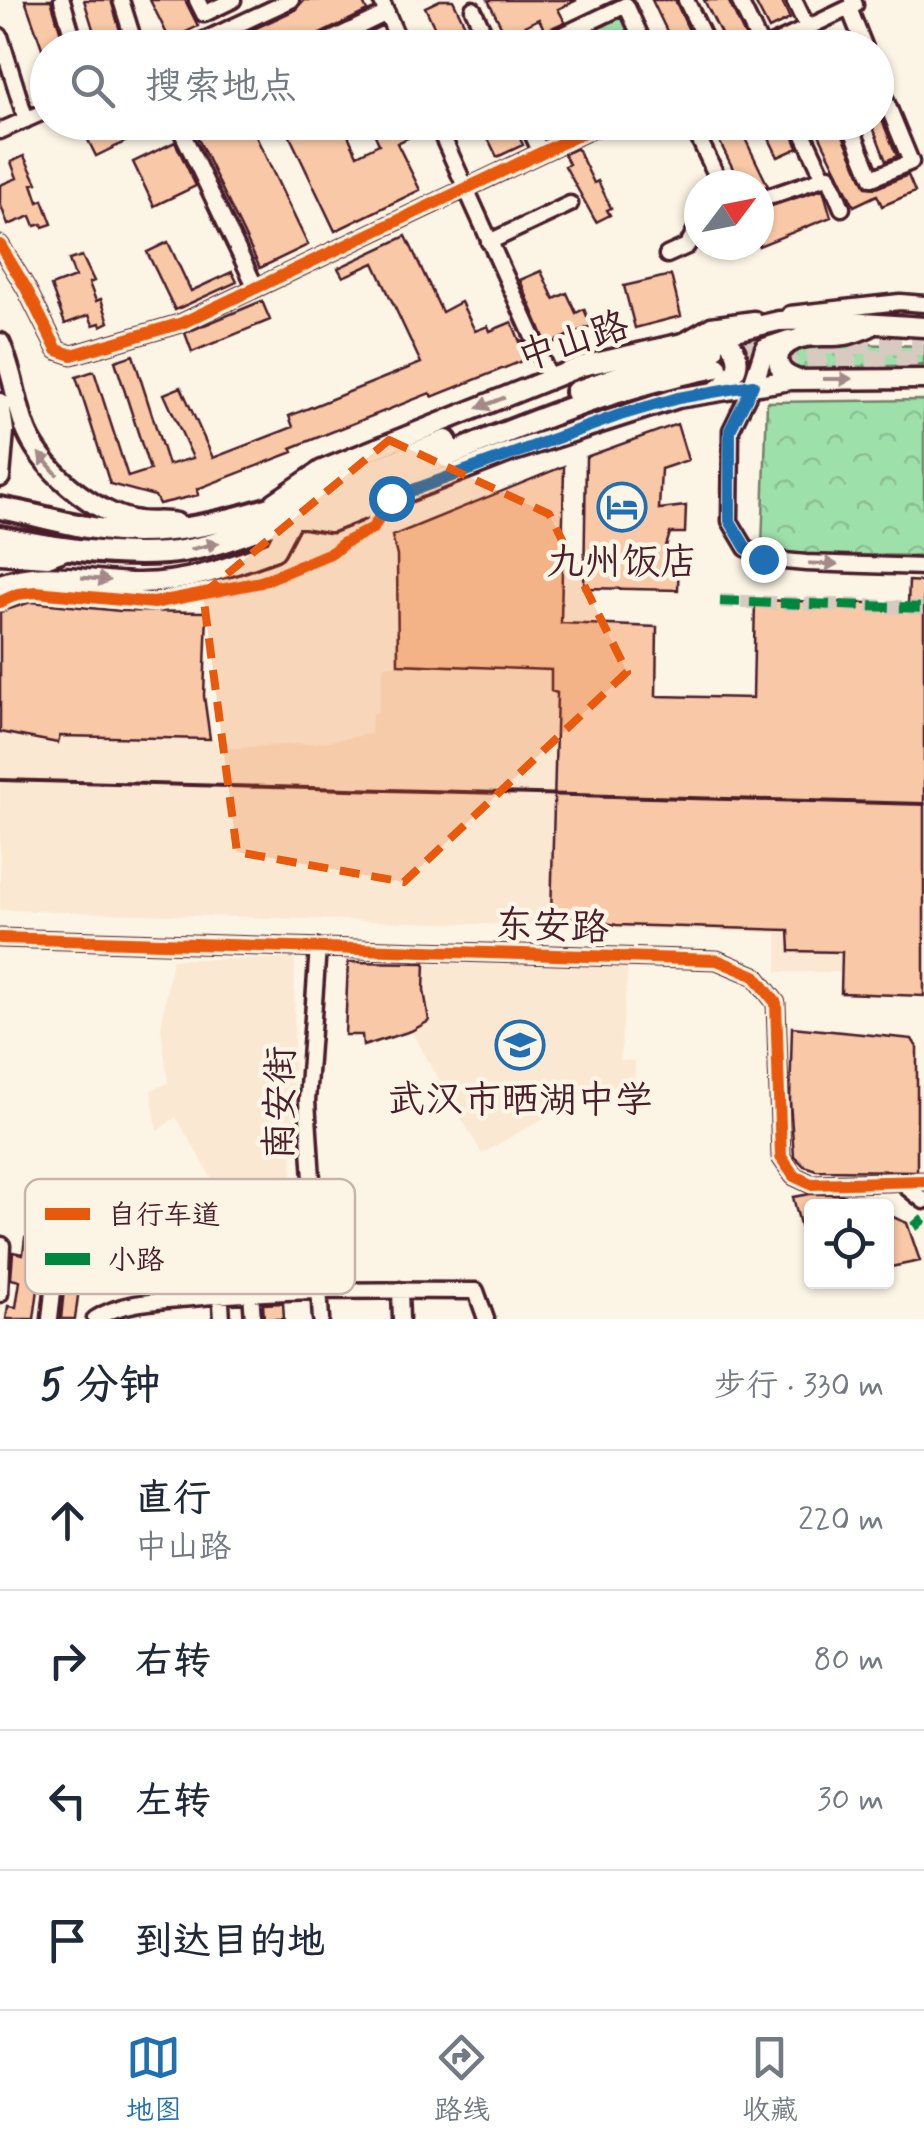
<!DOCTYPE html>
<html lang="zh">
<meta charset="utf-8">
<style>
:root{--surface:#fff;--page:#f6f6f7;--text:#1f2937;--muted:#747a83;--line:#e0e1e3;--accent:#1f6fb2}
body{margin:0;font-family:Mynerve,"LXGW WenKai TC",sans-serif;background:var(--page);color:var(--text)}
.controls{position:absolute;right:30px;bottom:30px;display:grid;overflow:hidden;border-radius:10px;box-shadow:0 2px 8px #0004}
.controls button{width:90px;height:90px;display:grid;place-items:center;padding:0;border:0;border-bottom:2px solid var(--line);background:var(--surface);color:var(--text);font:50px sans-serif}
.compass{position:absolute;left:684px;top:170px;width:90px;height:90px;border-radius:50%;background:var(--surface);box-shadow:0 2px 8px #0004;rotate:58deg}
.stop{position:absolute;width:30px;height:30px;margin:-22px;border:8px solid #1f6fb2;border-radius:50%;background:#fff}
.stop.end{background:#1f6fb2;border-color:#fff;box-shadow:0 2px 10px #0008}
.list{margin:0;padding:0;list-style:none}
h2{display:flex;justify-content:space-between;align-items:center;height:130px;margin:0;padding:0 40px;font-size:42px}
h2 small{font-size:32px;font-weight:400;color:var(--muted)}
.list li{display:grid;grid-template-columns:65px 1fr auto;gap:30px;align-items:center;box-sizing:border-box;height:140px;padding:0 40px;border-top:2px solid var(--line)}
.list b{display:block;font-size:38px;white-space:nowrap}
.list p{margin:0;font-size:32px;white-space:nowrap;color:var(--muted)}
.list em{font-size:32px;font-style:normal;color:var(--muted)}
.icon{flex:none;width:55px;height:55px;fill:none;stroke:currentColor;stroke-width:2;stroke-linecap:round;stroke-linejoin:round}
.map{position:relative;flex:none;width:924px;height:1319px;overflow:hidden}
.search{position:absolute;background:var(--surface);box-shadow:0 2px 8px #0004;left:30px;right:30px;top:30px;height:110px;display:flex;align-items:center;gap:25px;box-sizing:border-box;padding:0 35px;border-radius:55px;color:var(--muted);font-size:38px}
.sheet{height:690px;background:var(--surface)}
nav{display:flex;justify-content:space-around;align-items:center;box-sizing:border-box;height:140px;border-top:2px solid var(--line);background:var(--surface);font-size:28px;color:var(--muted)}
nav a{display:grid;justify-items:center;gap:5px}
nav .on{color:var(--accent)}
.map>svg:first-child{display:block}
.built{fill:#fbe8d2}
.grass{fill:url(#grass-dots);stroke:#74806a;stroke-width:2.5}
.park{fill:url(#park-crowns);stroke:#74806a;stroke-width:2.5}
.building{fill:#f8c8a7;stroke:#4a1f2b;stroke-width:2.5}
.lines{fill:none;stroke-linecap:round;stroke-linejoin:round}
.minor-tunnel{stroke:#d8cac0;stroke-width:14;stroke-dasharray:14 7;stroke-linecap:butt}
.highway-tunnel{stroke:#d8cac0;stroke-width:20;stroke-dasharray:20 10;stroke-linecap:butt}
.minor-casing{stroke:#4a1f2b;stroke-width:21}
.major-casing{stroke:#4a1f2b;stroke-width:25}
.highway-casing{stroke:#4a1f2b;stroke-width:28}
.minor{stroke:#fcf5e5;stroke-width:14}
.major{stroke:#fcf5e5;stroke-width:18}
.highway{stroke:#fcf5e5;stroke-width:20}
.rail{stroke:#4a1f2b;stroke-width:4}
.quiet{stroke:#00873e;stroke-width:10;stroke-dasharray:20 10;stroke-linecap:butt}
.cycleway-casing{stroke:#fcf5e5;stroke-width:19}
.cycleway{stroke:#e8590c;stroke-width:12}
.oneway{fill:#a38a88}
.route{stroke:#1f6fb2;stroke-width:12}
.marked{fill:#e8590c;fill-opacity:0.2;stroke:#e8590c;stroke-width:8;stroke-dasharray:20 12;stroke-linejoin:round}
.labels{text-anchor:middle;stroke-width:9;stroke-linejoin:round;paint-order:stroke}
.street-label{font-size:38px;fill:#4a1f2b;stroke:#fcf5e5}
.poi-label{font-size:38px;fill:#4a1f2b;stroke:#fcf5e5}
.key{fill:#fcf5e5;stroke:#c7b5ad;stroke-width:2.5}
.key-label{font-size:28px;fill:#4a1f2b}
</style>
<div class="map">
<svg width="924" height="1319" viewBox="0 0 924 1319">
<defs>
<pattern id="grass-dots" width="8" height="8" patternUnits="userSpaceOnUse" patternTransform="scale(2.5)"><rect width="8" height="8" fill="#9ee0aa"/><path d="M2 2h.1M6 6h.1" fill="none" stroke="#8ac092" stroke-width="1.8" stroke-linecap="round"/></pattern>
<pattern id="park-crowns" width="20" height="18" patternUnits="userSpaceOnUse" patternTransform="scale(2.5)"><rect width="20" height="18" fill="#9ee0aa"/><path d="M2 6a3 3 0 1 1 6 0M12 15a3 3 0 1 1 6 0" fill="none" stroke="#8ac092"/></pattern>
</defs>
<rect width="100%" height="100%" fill="#fcf5e5"/>
<filter id="ink" filterUnits="userSpaceOnUse"><feTurbulence type="fractalNoise" baseFrequency=".01" numOctaves="2"/><feDisplacementMap in="SourceGraphic" scale="20" xChannelSelector="R" yChannelSelector="G"/><feConvolveMatrix kernelMatrix="1 2 1 2 8 2 1 2 1" color-interpolation-filters="sRGB"/></filter>
<g filter="url(#ink)">
<!-- built -->
<path class="built" d="M398 664 551 670V691L557 693 753 698 924 973 777 972V933L0 910V732L210 739H215L217 749 317 743 371 734 372 714 378 712 384 666Z
M172 959H295L292 1192 231 1188 221 1194 176 1117 157 1131 151 1090 168 1083 161 1028Z
M425 963 628 968 620 1060 635 1061V1087H603L569 1103 482 1154 411 1031 424 989Z"/>
<!-- grass -->
<path class="grass" d="M623 15 639 48H583L591 43 586 32Z
M856 344 924 346V365L786 369V350L809 345Z"/>
<!-- park -->
<path class="park" d="M924 400V556L773 554 762 547 767 402Z"/>
<!-- building -->
<path class="building" d="M25 0H51L65 48H48V65Z
M84 0H111L125 48H99Z
M150 0H185L198 26 170 40Z
M304 0H362L367 11 291 48H213L295 10Z
M440 0H453L476 48H444L425 7Z
M488 0H577L558 9 565 22 545 31 539 19 516 30 521 39 510 44Z
M652 0H675L697 48H675Z
M704 0H728L747 40 728 48Z
M754 0H781L790 19 769 29Z
M876 106 897 156 886 161 871 122H876Z
M79 122H166L96 156Z
M190 122H249L308 245 260 268Z
M283 122H342L357 155 379 144 369 122H403L410 137 397 143 420 190 335 231Z
M480 122H512L523 145 497 157Z
M710 122H737L768 186 759 189V185H741Z
M761 122H788L798 148 778 157Z
M813 122H837L866 187 876 188 908 175 915 192 882 206 877 195 854 206Z
M175 142 196 186 154 206 133 162Z
M577 148 594 183 598 181 611 208 607 210 610 215 596 222 565 166 569 164 564 154Z
M24 156 37 183 32 184 38 202 43 200 52 224 43 227 42 224 35 226 31 216 8 225 0 203V185L17 178 11 162Z
M823 189 831 217 759 246V210Z
M406 236 442 312 461 302 475 331 488 326 490 331 512 322 520 342 523 341 527 346V359L432 397 430 393 291 448 293 452 197 489 198 495 159 504 155 496 110 484 76 377 94 371 128 477 150 470 115 361 133 355 168 465 193 458 164 394 181 387 213 458 293 427 289 416 421 363 374 263 343 277 338 268Z
M168 242 191 291 232 272 237 282 175 310 147 252Z
M82 256 94 281 89 283 96 301 101 299 109 322 101 326 100 323 93 325 89 315 65 324 51 286 75 277 69 260Z
M541 271 554 299 567 293 576 313 584 309 591 326 547 345 520 280Z
M671 275 681 316 635 328 624 286Z
M262 301 270 320 192 352 185 333Z
M677 424 688 460 661 469 659 509 686 506 685 533H670L664 553H679L678 590 584 588 586 457Z
M564 466 561 623 657 627 656 696 753 698 755 600 908 604 909 581 924 582V996L841 993 842 952 790 951 789 930 617 925 551 915 557 693 551 691V670L398 664 397 556 392 536Z
M31 602 120 611 207 612 204 696 210 739 60 736 58 743 0 732V612Z
M348 962 425 963 424 990 429 1021 411 1031 363 1046 362 1035H345Z
M792 1027 912 1039 917 1047V1171L816 1170 804 1166 794 1156 790 1101Z
M810 1194H840L869 1206H812V1256H808L793 1197Z
M886 1214 907 1223 920 1261 886 1268Z
M25 1238 40 1240 39 1244 44 1245 34 1319H6L8 1306 16 1307 20 1281 11 1279 13 1252 23 1254Z
M65 1279 80 1281 75 1319H61Z
M283 1303 284 1319H264L263 1304Z"/>
<g class="lines">
<!-- minor-tunnel -->
<path class="minor-tunnel" d="M720 601 924 608"/>
<!-- highway-tunnel -->
<path class="highway-tunnel" d="M821 343 924 345
M716 350 782 346
M717 367 785 360H924"/>
<!-- minor casing -->
<g class="minor-casing">
<path id="minor" d="M62 0 76 48
M121 0 136 48
M197 0 204 14 233 0
M381 0 402 48
M686 0 709 48
M739 0 762 48
M794 0 807 27
M849 8 865 48
M473 9 491 48
M0 36 26 120
M187 48 291 0
M314 48 387 13
M535 48 626 5 646 48
M765 48 855 5 853 0
M177 122 256 288
M436 122 533 337
M527 122 541 153
M691 122 721 185
M798 122 824 178
M849 122 872 178 911 162 876 77
M0 131 48 110
M759 200 829 176 842 208
M489 242 570 204
M0 245 26 288 57 350 72 355 182 323 606 122
M667 255 687 246 699 224
M790 314 900 302 924 304
M685 340 711 325 754 319
M537 349 550 379
M753 385 731 430 730 521 746 548 763 559 806 563 924 567
M0 938 717 960 755 976 776 1003 781 1157 794 1176 811 1184 924 1181
M318 947 307 1101 321 1319
M899 1181 924 1201
M215 1206 236 1202 245 1214 253 1319
M400 1290 401 1319
M0 1294 2 1245
M50 1319 58 1246 76 1236 164 1232 215 1206 222 1319
M95 1319C123 1301 159 1301 192 1298 289 1289 379 1290 476 1291L486 1319"/>
</g>
<!-- major casing -->
<g class="major-casing">
<path id="major" d="M708 336 728 340C745 360 738 376 717 390
M0 343C12 369 15 397 24 424 37 466 94 515 138 521 150 523 163 520 176 523
M796 379C773 372 772 350 795 340 811 333 829 338 845 335 853 334 861 330 869 327
M753 385 765 348 789 340
M0 403 4 431 0 477
M275 502 322 470 582 366 779 321 817 320 924 327
M0 554 47 557 68 549
M0 584C46 567 93 583 139 583 187 583 230 567 275 550L293 516 330 522 507 453 678 398 790 380 924 379"/>
</g>
<!-- highway casing -->
<g class="highway-casing">
<path id="highway" d="M576 392 627 374 713 350
M0 508C45 516 90 532 136 532 240 532 350 477 446 441
M0 537C53 548 112 557 166 553 215 549 258 528 303 512 441 464 572 394 717 367"/>
</g>
<!-- minor -->
<use href="#minor" class="minor"/>
<!-- major -->
<use href="#major" class="major"/>
<!-- highway -->
<use href="#highway" class="highway"/>
<!-- rail -->
<path class="rail" d="M0 780 924 804"/>
<!-- quiet -->
<path class="quiet" d="M720 601 924 608
M914 1227 924 1218"/>
<!-- cycleway casing -->
<g class="cycleway-casing">
<path id="cycleway" d="M0 245 26 288 57 350 72 355 182 323 606 122
M0 602 18 594 36 592 154 603 261 582 333 552 344 543 373 528 391 498
M0 938 717 960 755 976 776 1003 781 1157 794 1176 811 1184 924 1181"/>
</g>
<!-- cycleway -->
<use href="#cycleway" class="cycleway"/>
</g>
<!-- one-way arrows -->
<defs><path id="oneway-solid" d="M-6-.8H1V-3.2L6.5 0L1 3.2V.8H-6Z" transform="scale(2.5)"/></defs>
<g class="oneway">
<use href="#oneway-solid" transform="translate(838 379)"/>
<use href="#oneway-solid" transform="translate(491 403) rotate(158)"/>
<use href="#oneway-solid" transform="translate(48 464) rotate(-131)"/>
<use href="#oneway-solid" transform="translate(205 546) rotate(-13)"/>
<use href="#oneway-solid" transform="translate(823 564) rotate(2)"/>
<use href="#oneway-solid" transform="translate(96 579) rotate(6)"/>
</g>
</g>
<g class="lines" filter="url(#ink)">
<!-- route -->
<path class="route" d="M391 498 620 415 678 398 753 385 730 430V521L746 548 763 559"/>
</g>
<!-- marked area -->
<path class="marked" d="M389 440 549 514 627 672 404 882 237 852 203 594Z"/>
<!-- icons -->
<defs>
<g id="hotel-ring" transform="scale(2.5)"><circle r="9.5" fill="#fcf5e5" stroke="#1f6fb2" stroke-width="1.5"/><path d="M-6-4.5h1.5V1H6V5H4.5V3h-9V5H-6ZM-4 0a1.8 1.8 0 1 1 3.6 0ZM.5 0V-2.5h3Q6-2.5 6 0Z" fill="#1f6fb2"/></g>
<g id="school-ring" transform="scale(2.5)"><circle r="9.5" fill="#fcf5e5" stroke="#1f6fb2" stroke-width="1.5"/><path d="M0-5L7-2L0 1L-7-2ZM-4 1L0 2.5L4 1V4Q0 6-4 4Z" fill="#1f6fb2"/></g>
</defs>
<g fill-rule="evenodd">
<use href="#hotel-ring" x="622" y="507"/>
<use href="#school-ring" x="520" y="1045"/>
</g>
<g class="labels">
<!-- street labels -->
<g class="street-label">
<text transform="translate(573 340) rotate(-18)" y="13">中山路</text>
<text transform="translate(552 925) rotate(2)" y="13">东安路</text>
<text transform="translate(279 1103) rotate(-89)" y="13">南安街</text>
</g>
<!-- poi labels -->
<g class="poi-label">
<text x="622" y="574">九州饭店</text>
<text x="520" y="1112">武汉市晒湖中学</text>
</g>
</g>
<!-- legend -->
<rect x="25" y="1179" width="330" height="115" rx="15" class="key"/>
<rect x="45" y="1208" width="45" height="12" fill="#e8590c"/>
<rect x="45" y="1253" width="45" height="12" fill="#00873e"/>
<g class="key-label">
<text x="108" y="1224">自行车道</text>
<text x="108" y="1269">小路</text>
</g>
</svg>
<div class="controls">
<button><svg class="icon" aria-label="locate" viewBox="0 0 24 24"><circle cx="12" cy="12" r="6"/><path d="M12 2v4M12 18v4M2 12h4M18 12h4"/></svg></button>
</div>
<svg class="compass" viewBox="-18 -18 36 36"><path d="M0-13l5 13h-10z" fill="#e53935"/><path d="M0 13l5-13h-10z" fill="#747a83"/></svg>
<div class="stop" style="left:391px;top:498px"></div>
<div class="stop end" style="left:763px;top:559px"></div>
<div class="search"><svg class="icon" aria-label="search" viewBox="0 0 24 24"><circle cx="10" cy="10" r="6"/><path d="M15 15l6 6"/></svg>搜索地点</div>
</div>
<section class="sheet">
<h2>5 分钟<small>步行 · 330 m</small></h2>
<ul class="list">
<li><svg class="icon" aria-label="ahead" viewBox="0 0 24 24"><path d="M12 20V5M6 11l6-6 6 6"/></svg><div><b>直行</b><p>中山路</p></div><em>220 m</em></li>
<li><svg class="icon" aria-label="right" viewBox="0 0 24 24"><path d="M7 20v-9h11M14 6l5 5-5 5"/></svg><div><b>右转</b></div><em>80 m</em></li>
<li><svg class="icon" aria-label="left" viewBox="0 0 24 24"><path d="M17 20v-9H6M10 6l-5 5 5 5"/></svg><div><b>左转</b></div><em>30 m</em></li>
<li><svg class="icon" aria-label="arrive" viewBox="0 0 24 24"><path d="M6 21V4h12l-3 4 3 4H6"/></svg><div><b>到达目的地</b></div></li>
</ul>
</section>
<nav>
<a class="on"><svg class="icon" aria-label="map" viewBox="0 0 24 24"><path d="M3 6l6-2 6 2 6-2v14l-6 2-6-2-6 2zM9 4v14M15 6v14"/></svg>地图</a>
<a><svg class="icon" aria-label="directions" viewBox="0 0 24 24"><path d="M12 3l9 9-9 9-9-9zM9 14v-3h6M13 9l2 2-2 2"/></svg>路线</a>
<a><svg class="icon" aria-label="saved" viewBox="0 0 24 24"><path d="M7 4h10v16l-5-4-5 4z"/></svg>收藏</a>
</nav>
